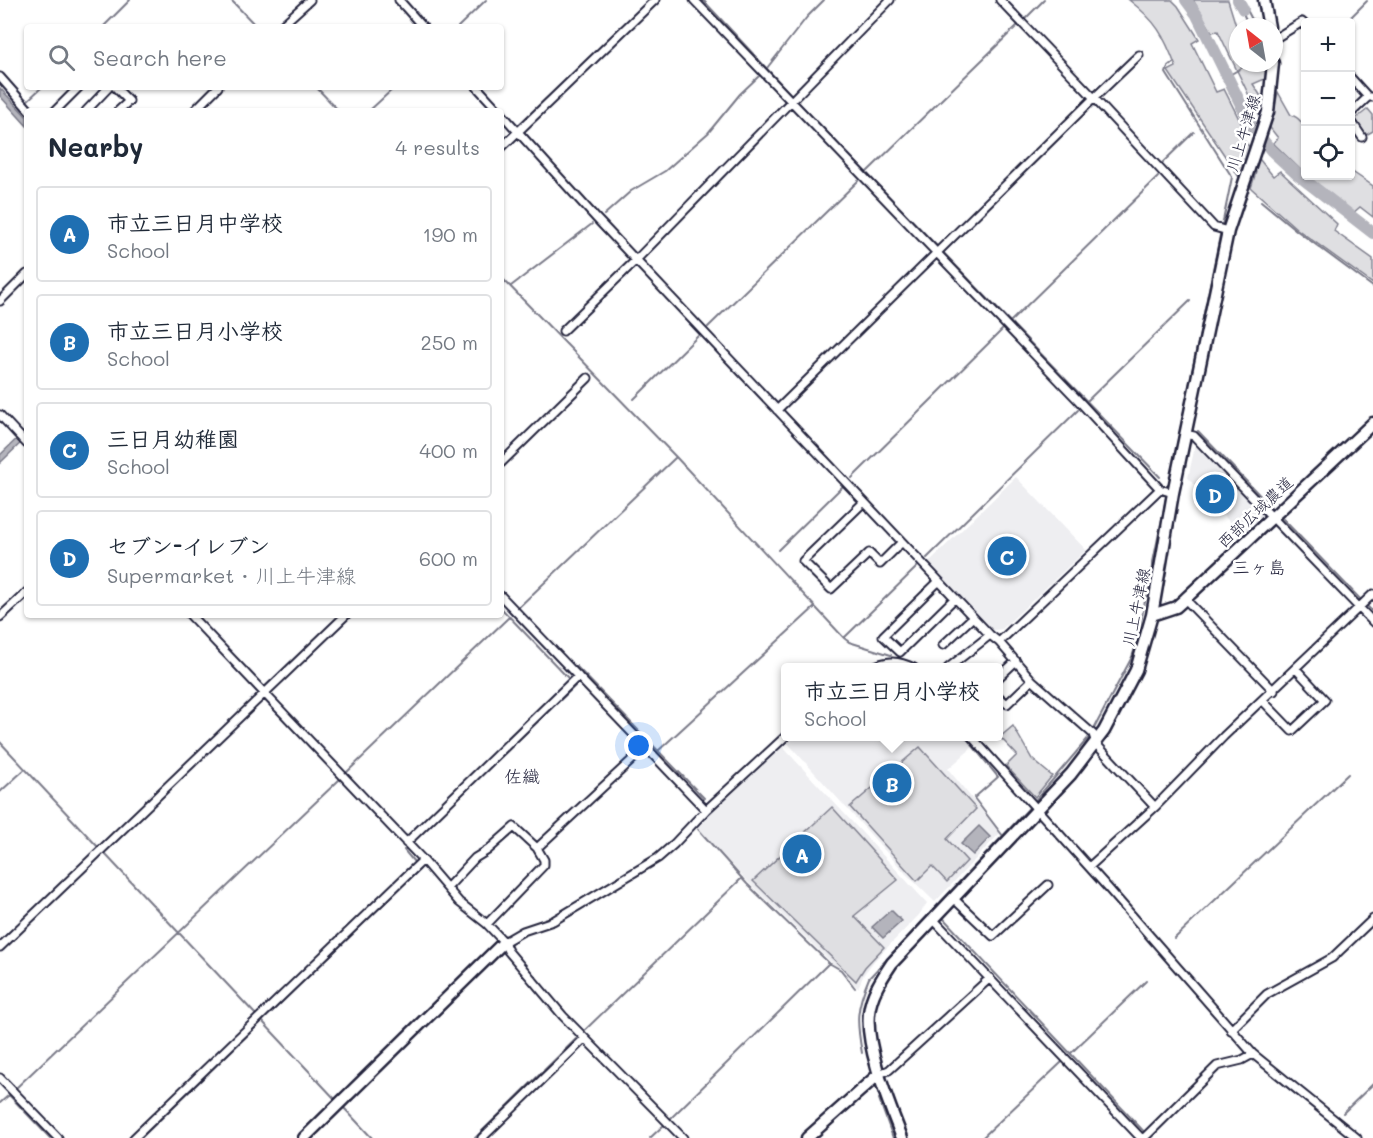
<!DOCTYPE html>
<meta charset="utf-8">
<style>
:root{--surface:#fff;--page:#f6f6f7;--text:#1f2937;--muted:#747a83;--line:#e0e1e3;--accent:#1f6fb2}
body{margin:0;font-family:Mali,"Klee One",sans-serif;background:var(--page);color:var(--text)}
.controls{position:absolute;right:18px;top:18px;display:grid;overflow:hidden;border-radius:6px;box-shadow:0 2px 4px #0004}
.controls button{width:54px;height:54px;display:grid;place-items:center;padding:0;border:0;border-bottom:2px solid var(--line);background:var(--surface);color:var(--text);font:30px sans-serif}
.compass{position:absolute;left:1229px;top:18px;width:54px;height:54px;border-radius:50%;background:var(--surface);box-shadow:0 2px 4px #0004;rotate:329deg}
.you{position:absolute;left:639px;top:746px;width:21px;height:21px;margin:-15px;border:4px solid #fff;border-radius:50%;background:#1a73e8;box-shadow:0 0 0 9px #1a73e833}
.badge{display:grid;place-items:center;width:39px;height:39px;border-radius:50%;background:var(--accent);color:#fff;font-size:20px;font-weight:700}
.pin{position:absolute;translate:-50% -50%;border:3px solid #fff;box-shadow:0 2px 6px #0006}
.popup{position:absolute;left:781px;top:663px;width:222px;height:78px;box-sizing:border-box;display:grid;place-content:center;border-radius:6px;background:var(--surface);filter:drop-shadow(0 2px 4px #0005);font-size:20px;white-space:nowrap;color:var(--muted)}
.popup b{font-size:22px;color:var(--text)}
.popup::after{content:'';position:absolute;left:50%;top:100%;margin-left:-12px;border:12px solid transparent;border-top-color:var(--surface)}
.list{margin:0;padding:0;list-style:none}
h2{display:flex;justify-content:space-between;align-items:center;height:78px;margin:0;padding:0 24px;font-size:26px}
h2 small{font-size:20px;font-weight:400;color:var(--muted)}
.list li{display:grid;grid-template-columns:39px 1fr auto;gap:18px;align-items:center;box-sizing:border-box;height:96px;margin:0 12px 12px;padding:0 12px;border:2px solid var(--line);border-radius:6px}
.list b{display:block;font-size:22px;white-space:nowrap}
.list p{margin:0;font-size:20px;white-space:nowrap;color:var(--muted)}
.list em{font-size:20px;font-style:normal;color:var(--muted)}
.icon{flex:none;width:33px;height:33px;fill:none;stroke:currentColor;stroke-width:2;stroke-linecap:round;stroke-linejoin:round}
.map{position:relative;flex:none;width:1373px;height:1138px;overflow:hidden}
.search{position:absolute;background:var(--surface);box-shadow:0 2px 4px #0004;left:24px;top:24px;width:480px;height:66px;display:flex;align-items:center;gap:15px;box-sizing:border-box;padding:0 21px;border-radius:6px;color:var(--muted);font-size:22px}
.panel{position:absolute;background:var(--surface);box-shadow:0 2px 4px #0004;left:24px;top:108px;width:480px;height:510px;border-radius:6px}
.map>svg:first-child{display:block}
.built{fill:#eeeef1}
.green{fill:#dfdfe2;stroke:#80808e;stroke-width:1.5}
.water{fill:#b4b4bc;stroke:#7a7a88;stroke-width:1.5}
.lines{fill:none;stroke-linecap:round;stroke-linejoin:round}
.stream{stroke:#7a7a88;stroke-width:2}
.river{stroke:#b4b4bc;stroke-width:12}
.street-casing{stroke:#22223b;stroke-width:11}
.secondary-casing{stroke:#22223b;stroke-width:15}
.street{stroke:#fff;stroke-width:7}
.secondary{stroke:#fff;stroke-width:10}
.labels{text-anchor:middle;stroke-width:5;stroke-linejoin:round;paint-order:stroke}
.street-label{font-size:16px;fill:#22223b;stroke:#fff}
.neighbourhood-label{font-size:18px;fill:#22223b;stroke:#fff}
</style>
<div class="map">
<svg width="1373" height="1138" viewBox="0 0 1373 1138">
<rect width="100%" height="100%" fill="#fff"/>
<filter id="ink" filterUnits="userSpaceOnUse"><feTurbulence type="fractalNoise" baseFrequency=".0167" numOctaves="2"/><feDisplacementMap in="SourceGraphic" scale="12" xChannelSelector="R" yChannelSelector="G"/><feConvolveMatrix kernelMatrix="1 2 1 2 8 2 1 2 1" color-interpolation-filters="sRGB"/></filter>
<g filter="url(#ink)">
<!-- built -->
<path class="built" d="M1196 442 1265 515 1243 536 1188 478Z
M1016 477 1086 550 1002 629 993 630 928 563Z
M792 736 967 737 974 746 948 769 1000 833 935 902 906 874 786 741Z
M781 745 927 903 919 915 874 961 864 974 858 988 747 881 696 826Z"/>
<!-- green -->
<path class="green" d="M1129 0H1172L1178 6 1199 39 1192 43 1216 92 1224 89 1246 133 1242 138 1273 176 1280 171 1337 224 1334 231 1373 259V284L1297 229 1251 188 1256 172 1245 160 1239 177 1168 71 1176 67C1164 35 1156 21 1129 0Z
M1193 0H1228L1238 32V63H1250L1252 66 1267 63V78L1253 84 1273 115 1278 92 1291 115C1313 121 1305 156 1305 174L1273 143 1278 138 1256 110 1218 31 1212 32Z
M1368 109 1373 115V131L1366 135 1354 120Z
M1351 171 1373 186V217L1360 207 1353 213 1307 176H1350Z
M1013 726 1032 759 1052 776 1035 797 1006 766 1017 755 1000 737Z
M920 747 976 809 947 839 967 861 947 882 932 866 917 881 850 807Z
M832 807 898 880 854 916 884 947 865 967 856 981 753 881Z"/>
<!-- water -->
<path class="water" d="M0 88 27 117V126L0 96Z
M27 429V437L0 463V455Z
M979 826 990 837 973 855 961 844Z
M891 910 902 921 883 938 872 927Z"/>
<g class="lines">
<!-- stream -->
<path class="stream" d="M231 0 257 27
M703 0 797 101 1160 477
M1243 9 1247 10 1256 27
M1243 9V13L1249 27
M1025 19 1044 0
M1346 22 1367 1
M103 27 130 0
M458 27 486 0
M767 68 807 17 824 0
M1226 77 1250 63
M316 87 339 111
M27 101 42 87
M369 111 395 87
M1161 164 1194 132
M867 172 1018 25
M1261 201 1296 230 1373 287
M604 215 631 191 665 171 708 133 740 94 759 76
M501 277 676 457 844 638 849 642 891 655
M501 286 506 282
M511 286 592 224
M1010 322 1158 177
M708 327 858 181
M634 399 698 336
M1087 401 1190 301
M1198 431 1271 507
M852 478 1002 330
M1283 519 1362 601
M778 550 842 487
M927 558 1078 410
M1366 605 1373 612
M519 607 675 458
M501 608 568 678
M844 638 917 567
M576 666 704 798
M892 666 897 668
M965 736 998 777 974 798 1003 836
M0 742 98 847
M658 751 815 607
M346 773 509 617
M0 792 24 770
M698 829 747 884 829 963 841 970 855 988
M412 842 575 686
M405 849 404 850 414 862
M105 854 256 1015
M944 919 1150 1138
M1174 939 1348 774
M262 1021 335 1099
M584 1031 742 878
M862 1053C856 1020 856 1009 869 978L1027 810 1090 736 1132 657 1136 645 1232 177 1166 73 1168 67 1173 63
M1071 1053 1146 981
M15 1089 340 779
M879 1099 893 1138
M0 1103 9 1095 50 1138
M344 1108 372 1138
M1343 1113 1373 1084
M671 1118 829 963
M141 1138 420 869
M475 1138 577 1038
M650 1138 664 1125
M982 1138 1063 1061"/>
<!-- river -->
<path class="river" d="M1186 0 1197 15 1252 127 1271 150 1298 175 1373 233
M1238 0 1243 9"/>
<!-- street casing -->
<g class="street-casing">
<path id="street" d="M399 0 423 27
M694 0 1078 400 1160 489 1173 493
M1000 0 1094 98 1139 55
M280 27 310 0
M1274 39 1302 22 1306 26
M0 77 30 111
M1350 77 1368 97H1373
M115 87 129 101 118 111
M477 87 499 111
M55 111 79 87
M86 111 109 87
M194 111 218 87
M501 113 596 218 990 635 999 642 1032 680 1093 734 1096 744 1155 807
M1350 114 1368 97
M1350 119 1362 137
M501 148 655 0
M0 301 27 274
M563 331 636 260 890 0
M777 410 1094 98 1214 227 1228 231
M0 415 27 444
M1185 434 1194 436 1373 622
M501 463 588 378
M864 502 803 561 831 589 869 553 880 564 902 542
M939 581 883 636 900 652 955 598
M501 596 706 810
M1185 599 1274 691
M190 615 423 860 459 902 487 924 504 942 508 951 563 1016 683 1138
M0 617 27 592
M999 642 1160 489
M943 645 973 617
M872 668C886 659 899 661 914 668
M948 668 990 635
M998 678 1016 661
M998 696 1007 704 1032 680
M1263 701 1292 731 1325 700 1296 669
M971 736 1108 888 1253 1054 1242 1060 1217 1066 1144 1138
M406 843 578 676
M1089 867 1155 807 1224 736 1373 594
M447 888 475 858 488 850 514 827 537 848 646 747
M953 898 993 936 1048 885
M933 919 1141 1138
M487 924 544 865V860L537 848
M504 942 523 931 553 921 658 858 674 844 706 810 786 736
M0 947 346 615
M1231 1030 1267 994 1332 958 1373 919
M1253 1054 1357 1138
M879 1074 889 1070 990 978
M0 1078 58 1138
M134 1138 423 860
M482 1138 584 1039"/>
</g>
<!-- secondary casing -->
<g class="secondary-casing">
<path id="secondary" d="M1264 0 1269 27
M1152 615 1176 607 1185 599 1373 423
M304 1138 504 942
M807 1138 879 1074
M902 1138C890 1106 865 1047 869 1013 871 994 882 978 892 963L1071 774 1104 731 1136 670 1152 615 1173 493 1228 231 1268 112 1273 63"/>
</g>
<!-- street -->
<use href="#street" class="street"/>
<!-- secondary -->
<use href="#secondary" class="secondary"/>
</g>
</g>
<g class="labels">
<!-- street labels -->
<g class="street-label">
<text transform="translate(1243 133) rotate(-73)" y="6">川上牛津線</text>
<text transform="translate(1255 512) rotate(-43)" y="6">西部広域農道</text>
<text transform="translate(1136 607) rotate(-78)" y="6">川上牛津線</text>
</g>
<!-- neighbourhood labels -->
<g class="neighbourhood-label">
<text x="1259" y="574">三ヶ島</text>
<text x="522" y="783">佐織</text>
</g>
</g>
</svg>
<div class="controls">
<button>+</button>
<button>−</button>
<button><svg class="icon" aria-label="locate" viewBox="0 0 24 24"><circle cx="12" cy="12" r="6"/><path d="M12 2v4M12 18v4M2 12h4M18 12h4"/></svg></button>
</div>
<svg class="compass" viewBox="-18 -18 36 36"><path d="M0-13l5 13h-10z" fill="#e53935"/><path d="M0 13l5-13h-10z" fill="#747a83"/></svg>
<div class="you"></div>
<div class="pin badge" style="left:802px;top:854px">A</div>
<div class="pin badge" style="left:892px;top:783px">B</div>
<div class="popup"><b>市立三日月小学校</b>School</div>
<div class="pin badge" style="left:1007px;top:556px">C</div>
<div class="pin badge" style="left:1215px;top:494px">D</div>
<div class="search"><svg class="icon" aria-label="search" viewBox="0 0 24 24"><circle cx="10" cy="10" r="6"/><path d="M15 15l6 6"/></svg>Search here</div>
<section class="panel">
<h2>Nearby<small>4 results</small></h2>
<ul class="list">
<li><span class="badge">A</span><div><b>市立三日月中学校</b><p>School</p></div><em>190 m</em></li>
<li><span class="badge">B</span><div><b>市立三日月小学校</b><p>School</p></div><em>250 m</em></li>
<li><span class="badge">C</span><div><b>三日月幼稚園</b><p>School</p></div><em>400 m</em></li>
<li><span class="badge">D</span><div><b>セブン-イレブン</b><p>Supermarket · 川上牛津線</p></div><em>600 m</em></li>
</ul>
</section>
</div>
